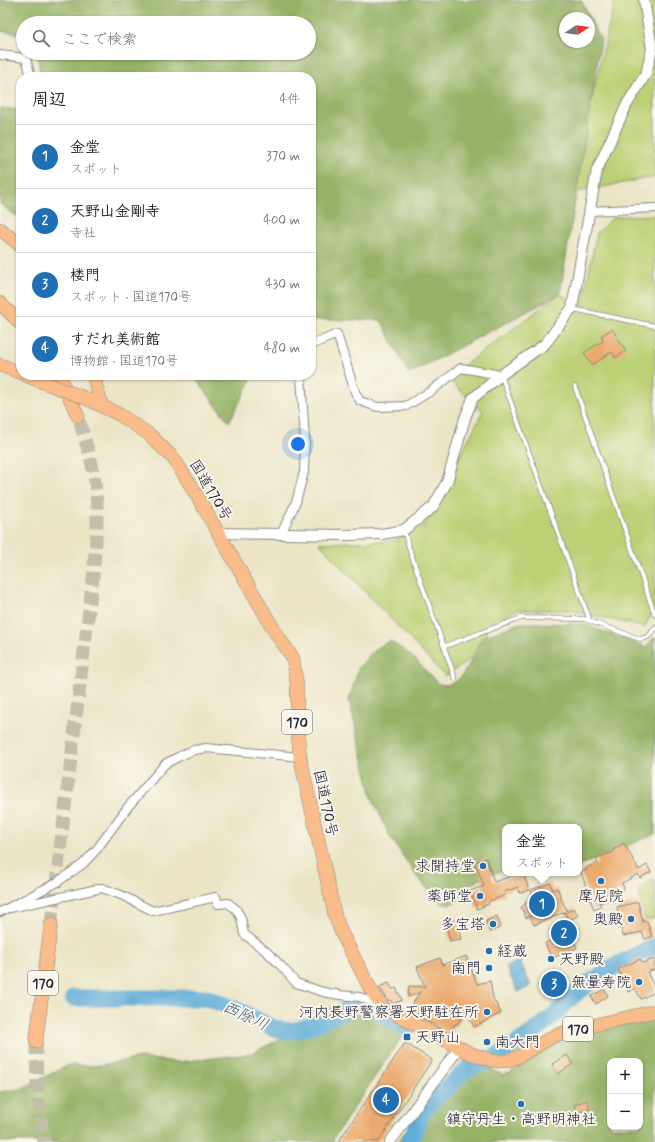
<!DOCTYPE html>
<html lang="ja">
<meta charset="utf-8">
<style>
:root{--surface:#fff;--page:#f2f2f2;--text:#202124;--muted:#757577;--line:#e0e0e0;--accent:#1f6fb2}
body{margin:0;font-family:Mynerve,"Klee One",sans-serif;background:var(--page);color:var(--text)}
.controls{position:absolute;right:12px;bottom:12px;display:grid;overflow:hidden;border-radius:8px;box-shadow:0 1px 3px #0004}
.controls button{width:36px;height:36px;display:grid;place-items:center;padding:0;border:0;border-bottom:1px solid var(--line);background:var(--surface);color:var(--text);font:20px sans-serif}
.compass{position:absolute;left:559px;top:12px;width:36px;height:36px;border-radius:50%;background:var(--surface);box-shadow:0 1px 3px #0004;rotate:77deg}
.you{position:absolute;left:298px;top:444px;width:14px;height:14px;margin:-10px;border:3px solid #fff;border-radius:50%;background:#1a73e8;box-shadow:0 0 0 6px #1a73e833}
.badge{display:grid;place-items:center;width:26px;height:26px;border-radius:50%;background:var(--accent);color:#fff;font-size:13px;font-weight:700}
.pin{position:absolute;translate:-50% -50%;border:2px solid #fff;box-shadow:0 1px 4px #0006}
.popup{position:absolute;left:502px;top:824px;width:80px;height:52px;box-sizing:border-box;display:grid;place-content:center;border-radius:8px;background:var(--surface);filter:drop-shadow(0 1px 3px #0005);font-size:13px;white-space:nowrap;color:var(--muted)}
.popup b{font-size:15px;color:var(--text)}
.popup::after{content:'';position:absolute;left:50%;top:100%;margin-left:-8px;border:8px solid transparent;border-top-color:var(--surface)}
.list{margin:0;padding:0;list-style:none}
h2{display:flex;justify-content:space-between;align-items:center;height:52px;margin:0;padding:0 16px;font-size:17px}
h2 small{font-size:13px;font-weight:400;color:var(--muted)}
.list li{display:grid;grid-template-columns:26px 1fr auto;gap:12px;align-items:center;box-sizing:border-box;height:64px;padding:0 16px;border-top:1px solid var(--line)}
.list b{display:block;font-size:15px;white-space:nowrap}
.list p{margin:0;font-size:13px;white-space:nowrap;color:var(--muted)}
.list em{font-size:13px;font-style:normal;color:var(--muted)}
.icon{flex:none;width:22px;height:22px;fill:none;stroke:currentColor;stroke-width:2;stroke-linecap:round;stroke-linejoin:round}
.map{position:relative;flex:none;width:655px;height:1142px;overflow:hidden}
.search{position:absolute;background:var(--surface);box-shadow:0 1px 3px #0004;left:16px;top:16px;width:300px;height:44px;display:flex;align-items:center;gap:10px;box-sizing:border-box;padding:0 14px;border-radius:22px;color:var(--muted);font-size:15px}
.panel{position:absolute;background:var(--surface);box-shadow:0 1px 3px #0004;left:16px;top:72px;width:300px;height:308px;border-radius:16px}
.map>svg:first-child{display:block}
.green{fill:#bcd074;stroke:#6f7958}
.forest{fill:#95b266;stroke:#5c6a50;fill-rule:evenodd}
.water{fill:#5eacd7;stroke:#406789}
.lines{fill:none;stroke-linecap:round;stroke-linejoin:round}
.river{stroke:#5eacd7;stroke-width:17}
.building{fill:#ebaa6d}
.trunk-tunnel{stroke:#c3beaa;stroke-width:13;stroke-dasharray:13 6;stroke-linecap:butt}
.service-casing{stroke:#868480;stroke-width:5.5}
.minor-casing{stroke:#868480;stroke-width:10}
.tertiary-casing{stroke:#868480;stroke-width:12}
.trunk-casing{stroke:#868480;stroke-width:14}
.service{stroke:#fff;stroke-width:4}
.minor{stroke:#fff;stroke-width:8}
.tertiary{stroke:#fff;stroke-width:10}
.trunk{stroke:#f9bc8a;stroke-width:13}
.trunk-bridge-casing{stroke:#868480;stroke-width:14;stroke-linecap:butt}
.trunk-bridge{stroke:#f9bc8a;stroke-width:13}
.poi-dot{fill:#1f6fb2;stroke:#fbf7ec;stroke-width:1.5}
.labels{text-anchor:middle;stroke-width:4;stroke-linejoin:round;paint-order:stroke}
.shield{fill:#fbf7ec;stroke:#636270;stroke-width:1}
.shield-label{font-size:14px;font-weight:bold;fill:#22223b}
.street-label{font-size:15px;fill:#22223b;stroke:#fbf7ec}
.poi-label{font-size:15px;fill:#22223b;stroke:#fbf7ec;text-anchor:end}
.water-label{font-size:16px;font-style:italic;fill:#3a5979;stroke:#fbf7ec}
</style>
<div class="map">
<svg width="655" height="1142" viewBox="0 0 655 1142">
<rect width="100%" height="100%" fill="#fbf7ec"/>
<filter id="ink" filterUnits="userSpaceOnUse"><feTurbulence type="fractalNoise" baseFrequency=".025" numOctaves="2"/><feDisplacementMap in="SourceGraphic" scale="8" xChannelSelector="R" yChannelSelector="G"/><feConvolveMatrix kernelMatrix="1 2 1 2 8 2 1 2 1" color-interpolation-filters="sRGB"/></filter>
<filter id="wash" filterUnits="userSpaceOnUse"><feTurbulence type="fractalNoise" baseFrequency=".012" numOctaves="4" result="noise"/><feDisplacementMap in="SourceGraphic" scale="16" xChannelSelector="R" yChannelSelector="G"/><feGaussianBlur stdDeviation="0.9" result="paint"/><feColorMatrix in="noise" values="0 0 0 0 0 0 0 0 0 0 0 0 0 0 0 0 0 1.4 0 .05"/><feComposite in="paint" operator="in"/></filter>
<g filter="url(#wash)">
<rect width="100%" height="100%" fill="#ebe5c6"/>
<!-- green -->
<path class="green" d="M615 0H655V177L570 193Z
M655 215V609L644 627 569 610H517L486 624 488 648 445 676 319 543 393 541 424 526 483 411 447 378 560 294 582 305 597 233 613 217Z
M655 879V918L645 920 638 889Z"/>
<!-- forest -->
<path class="forest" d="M0 0H581L601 40 560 294 409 374 381 320H311V77H41L37 53H309V23H23V34L0 31ZM565 18H589V42H565Z
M0 108 21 110V219L0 204Z
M193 375H254L229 422Z
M523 623 582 624 646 647 655 637V834L579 866V827H505V869L470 884 466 888 457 901 449 905 441 903 417 877 389 835 372 797 349 700 359 667 376 648 390 641 413 657 438 684 447 685 455 682 461 677 472 660 479 643 483 637 517 624Z
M357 1000 373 1005 400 1023 404 1033 333 1139 334 1142H0V1092L20 1089 69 1065 95 1066 140 1058 178 1062 250 1054Z
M655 1018V1142H398L421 1109 467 1064 473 1062 503 1075 510 1073 535 1055 561 1040ZM610 1061H640V1127H610Z"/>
<!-- water -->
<path class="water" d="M520 961 531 986 518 992 506 967Z"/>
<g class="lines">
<!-- river -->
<path class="river" d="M73 998H208L244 1013 271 1027 286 1031 297 1030 314 1025 340 1013 352 1005 365 1004 407 1029
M410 1142 422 1111 468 1068C492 1062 531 1035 551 1018 558 1012 565 1003 572 997 596 975 626 959 655 946"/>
</g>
<g id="blocks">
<!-- building -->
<path class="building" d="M612 329 626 351 615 358 612 352 592 365 584 353 604 340 601 336Z
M624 843 639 870 647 865 651 872 640 878 638 874 622 883 624 889 613 893 615 898 599 903 601 907 594 910 581 872 587 870 586 868 598 863 596 858 614 852 613 850Z
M486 858 494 882 509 877 511 876 510 873H523L529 890 520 893 518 887 504 892 505 895 490 901 488 902 489 904 477 909 470 891 484 886 475 862Z
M550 883 553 890 557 888 567 912 574 908 578 916 568 920 565 912 534 925 530 916 526 918 521 907 525 905V903L534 899 531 890Z
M638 902 643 922 647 921 652 937 645 939 642 932 623 936 617 907Z
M497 916 501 927 490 932 486 921Z
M456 920 461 939 450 941 446 923Z
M571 933 577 948 552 958 545 943Z
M466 956 477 984 490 981 493 998 501 1013 474 1027 466 1010 457 1025 455 1024 449 1033 423 1019 424 1017 410 1008 420 992 408 997 409 986 425 987 417 967 440 958 443 965Z
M640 959 643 963 655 959V969L647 972 655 989V992L641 999 635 988 628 992 618 969Z
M559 973 566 986 548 994 542 982Z
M389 983 392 989 396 988 402 1000 394 1004 390 1000 389 1001 379 987Z
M604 989 608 996 596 1004 591 997Z
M405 1043 432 1060 378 1142H338Z
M567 1055 573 1064 558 1074 552 1064Z
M587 1100 590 1108 577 1113 574 1105Z"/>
</g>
</g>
<g filter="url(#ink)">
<use href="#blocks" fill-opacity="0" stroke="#868480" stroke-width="1"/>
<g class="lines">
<!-- trunk-tunnel -->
<path class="trunk-tunnel" d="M51 924 93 577C95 549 99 519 96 491 94 465 85 440 78 416
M36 1042 37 1090 44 1142"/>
<!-- service casing -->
<g class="service-casing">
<path id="service" d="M573 309 655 326
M501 375 590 621
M575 387 655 615
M404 531 410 551 455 678
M445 646 521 618 584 619 640 639 648 637 655 628"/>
</g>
<!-- minor casing -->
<g class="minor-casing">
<path id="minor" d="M0 55 26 58 31 77
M590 211 655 208
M311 345 337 334 355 392 360 401 377 407 406 406 431 391 461 368 501 375
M281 534 296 502 304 472 305 441 301 375
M10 908 102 888 121 895 153 911 216 897 218 904 228 903 236 909 241 918 244 934 267 952 282 967 296 983 323 992 340 995 360 997 383 1008
M0 912 56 883 83 864 97 849 127 808 165 764 180 756 194 750 206 748 300 757"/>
</g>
<!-- tertiary casing -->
<g class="tertiary-casing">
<path id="tertiary" d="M218 533 346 535 382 534 404 530 433 507 447 482 465 418 473 398 501 375 545 344 572 308 597 170 627 104 646 74 652 49 644 0
M390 1142 459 1048"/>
</g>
<!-- trunk casing -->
<g class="trunk-casing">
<path id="trunk" d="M0 229 21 246
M0 303 21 324
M0 365 21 373
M25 375 45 383
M59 375 78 416
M93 375 102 406
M85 398 120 415 150 435 174 459 193 489 277 635 293 658 297 685V725L300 757 335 916 342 934 371 990 384 1008 472 1054 493 1061H507L518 1057 554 1036 569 1031 655 1011
M36 1042 51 924"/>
</g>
<!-- service -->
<use href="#service" class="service"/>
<!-- minor -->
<use href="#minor" class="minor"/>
<!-- tertiary -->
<use href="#tertiary" class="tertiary"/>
<!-- trunk -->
<use href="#trunk" class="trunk"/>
<!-- trunk-bridge casing -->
<g class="trunk-bridge-casing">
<path id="trunk-bridge" d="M45 383 85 398"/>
</g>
<!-- trunk-bridge -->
<use href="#trunk-bridge" class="trunk-bridge"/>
</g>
</g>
<!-- markers -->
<g class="poi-dot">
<circle cx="483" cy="866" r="4"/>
<circle cx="601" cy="881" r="4"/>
<circle cx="480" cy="896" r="4"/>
<circle cx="631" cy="919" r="4"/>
<circle cx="493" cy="924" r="4"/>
<circle cx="489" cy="951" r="4"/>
<circle cx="551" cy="959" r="4"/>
<circle cx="489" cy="968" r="4"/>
<circle cx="639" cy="982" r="4"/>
<circle cx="487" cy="1012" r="4"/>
<rect x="403" y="1033" width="8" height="8" rx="2"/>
<circle cx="487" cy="1042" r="4"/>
<circle cx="521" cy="1104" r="4"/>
</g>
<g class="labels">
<!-- shield labels -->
<g class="shield">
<rect x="282" y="710" width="30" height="24" rx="3"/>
<rect x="28" y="971" width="30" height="24" rx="3"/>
<rect x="563" y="1017" width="30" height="24" rx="3"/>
</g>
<g class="shield-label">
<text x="297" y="727">170</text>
<text x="43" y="988">170</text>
<text x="578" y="1034">170</text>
</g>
<!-- street labels -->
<g class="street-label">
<text transform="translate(211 490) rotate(59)" y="5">国道170号</text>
<text transform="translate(326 803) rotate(78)" y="5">国道170号</text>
</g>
<!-- poi labels -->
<g class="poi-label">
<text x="475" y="871">求聞持堂</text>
<text x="472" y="901">薬師堂</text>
<text x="601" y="901" text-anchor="middle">摩尼院</text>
<text x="623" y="924">奥殿</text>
<text x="485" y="929">多宝塔</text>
<text x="497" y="956" text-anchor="start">経蔵</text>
<text x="559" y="964" text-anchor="start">天野殿</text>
<text x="481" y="973">南門</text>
<text x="631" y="987">無量寿院</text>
<text x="479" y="1017">河内長野警察署天野駐在所</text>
<text x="415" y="1042" text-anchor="start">天野山</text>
<text x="495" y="1047" text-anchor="start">南大門</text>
<text x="521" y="1124" text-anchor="middle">鎮守丹生・高野明神社</text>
</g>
<!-- water labels -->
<g class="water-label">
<text transform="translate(246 1015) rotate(25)" y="6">西除川</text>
</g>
</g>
</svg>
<div class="controls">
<button>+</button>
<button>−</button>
</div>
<svg class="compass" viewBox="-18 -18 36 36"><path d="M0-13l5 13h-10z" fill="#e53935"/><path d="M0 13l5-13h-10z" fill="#757577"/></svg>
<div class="you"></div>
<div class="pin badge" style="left:542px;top:904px">1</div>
<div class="popup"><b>金堂</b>スポット</div>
<div class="pin badge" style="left:564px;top:933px">2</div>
<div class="pin badge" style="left:554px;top:984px">3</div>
<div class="pin badge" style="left:386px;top:1100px">4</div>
<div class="search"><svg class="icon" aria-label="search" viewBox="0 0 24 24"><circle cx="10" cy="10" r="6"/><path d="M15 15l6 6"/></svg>ここで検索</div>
<section class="panel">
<h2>周辺<small>4件</small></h2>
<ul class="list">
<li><span class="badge">1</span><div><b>金堂</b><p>スポット</p></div><em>370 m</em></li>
<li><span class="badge">2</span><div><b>天野山金剛寺</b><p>寺社</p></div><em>400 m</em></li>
<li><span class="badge">3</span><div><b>楼門</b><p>スポット · 国道170号</p></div><em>430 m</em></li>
<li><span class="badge">4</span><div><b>すだれ美術館</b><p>博物館 · 国道170号</p></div><em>480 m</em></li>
</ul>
</section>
</div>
